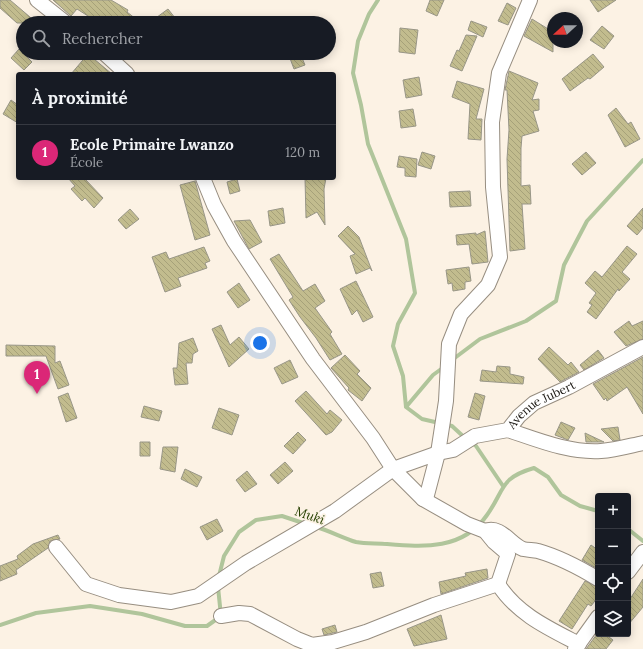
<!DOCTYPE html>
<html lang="fr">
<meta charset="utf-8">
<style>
:root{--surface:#171b24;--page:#20242c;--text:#f1f3f6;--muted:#9ea1a6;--line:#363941;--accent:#db2777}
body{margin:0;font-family:Lora,serif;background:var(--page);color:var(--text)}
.controls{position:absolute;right:12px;bottom:12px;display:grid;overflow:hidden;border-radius:4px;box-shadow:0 2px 10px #0003}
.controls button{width:36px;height:36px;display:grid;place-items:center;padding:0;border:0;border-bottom:1px solid var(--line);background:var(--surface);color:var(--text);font:20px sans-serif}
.compass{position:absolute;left:547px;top:12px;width:36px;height:36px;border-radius:50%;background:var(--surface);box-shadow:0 2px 10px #0003;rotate:249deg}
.you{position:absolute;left:260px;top:343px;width:14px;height:14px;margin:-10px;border:3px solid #fff;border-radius:50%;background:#1a73e8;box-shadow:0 0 0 6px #1a73e833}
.badge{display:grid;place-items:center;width:26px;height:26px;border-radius:50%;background:var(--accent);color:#fff;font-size:13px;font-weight:700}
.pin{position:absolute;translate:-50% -33px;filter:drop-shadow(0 1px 2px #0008)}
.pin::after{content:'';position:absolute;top:21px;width:14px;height:12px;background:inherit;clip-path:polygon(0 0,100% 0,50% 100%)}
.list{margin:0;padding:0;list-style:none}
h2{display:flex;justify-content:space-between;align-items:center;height:52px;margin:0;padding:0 16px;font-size:17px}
h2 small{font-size:13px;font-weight:400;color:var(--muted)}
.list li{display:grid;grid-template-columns:26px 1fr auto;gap:12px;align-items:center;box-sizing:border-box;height:56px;padding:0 16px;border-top:1px solid var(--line)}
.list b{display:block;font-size:15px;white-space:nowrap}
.list p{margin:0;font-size:13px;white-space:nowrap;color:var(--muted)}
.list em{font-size:13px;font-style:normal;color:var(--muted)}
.icon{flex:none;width:22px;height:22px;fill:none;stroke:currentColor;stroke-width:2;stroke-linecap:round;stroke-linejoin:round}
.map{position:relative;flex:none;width:643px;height:649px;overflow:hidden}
.search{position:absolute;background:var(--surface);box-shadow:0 2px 10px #0003;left:16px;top:16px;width:320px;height:44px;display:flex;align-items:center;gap:10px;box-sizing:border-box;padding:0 14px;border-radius:22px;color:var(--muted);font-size:15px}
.panel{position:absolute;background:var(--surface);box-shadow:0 2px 10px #0003;left:16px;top:72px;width:320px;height:108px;border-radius:4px}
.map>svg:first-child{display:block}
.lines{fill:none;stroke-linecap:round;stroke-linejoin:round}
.stream{stroke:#b0c59b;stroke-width:4}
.building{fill:url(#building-back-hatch);stroke:#989687}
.minor-casing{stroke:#978e81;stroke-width:16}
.minor{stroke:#fff;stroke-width:14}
.labels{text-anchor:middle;stroke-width:3.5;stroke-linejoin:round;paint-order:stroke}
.street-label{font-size:12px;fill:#191611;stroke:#fcf2e4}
.water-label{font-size:13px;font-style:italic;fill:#274000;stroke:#fcf2e4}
</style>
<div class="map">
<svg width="643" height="649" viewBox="0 0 643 649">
<defs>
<pattern id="building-back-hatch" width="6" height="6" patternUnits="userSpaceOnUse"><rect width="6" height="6" fill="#c2bc8e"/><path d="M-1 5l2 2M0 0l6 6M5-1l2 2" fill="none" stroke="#a6a179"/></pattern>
</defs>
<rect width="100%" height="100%" fill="#fcf2e4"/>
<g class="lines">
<!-- stream -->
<path class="stream" d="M378 0 369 14 358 41 353 73 361 105 368 144 406 239 415 293 398 324 393 346 403 376 406 407 422 419 452 426 465 438
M452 360 480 339 526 321 556 301 564 265 587 221 643 160
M406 407 433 375 444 367
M471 442 476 446 503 486
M316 527C330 531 343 538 356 542 366 544 377 543 387 544 424 547 463 550 487 515 505 490 499 478 534 468L548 477 561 495 580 506 598 511
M628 529 643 541
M219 576 224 556 239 532 256 520 282 516 306 524
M0 625 36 613 90 606 142 614 185 626H207L221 616 218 587"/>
</g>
<!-- building -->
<path class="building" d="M0 0H10L37 23H17L0 8Z
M53 0H111L128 10 127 12 141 23H99L77 9 71 16Z
M430 0H444L437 16 426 11Z
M590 0H616L598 12Z
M507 3 516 8 508 25 498 21Z
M168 9 179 23H149Z
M532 19 553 32V52L524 36Z
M471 21 487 27 483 37 468 30Z
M602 26 614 36 604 49 590 40Z
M400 28 418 30 415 54 399 52Z
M466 35 477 36 462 71 450 66 457 50 459 51Z
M19 49 32 62 24 70 11 58Z
M288 53H300L305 65 294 69Z
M88 54 112 74H71Z
M593 54 604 67 590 79 588 78 570 91 562 79Z
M509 71 538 83 532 100 539 99V110L533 111 539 131 522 136 521 148V186L530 185 531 204H522L525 249 510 251 507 159 509 130 507 90H505Z
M419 77 422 95 406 98 403 80Z
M457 81 484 89 476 119H482L481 140 468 139 470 104 452 97Z
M11 100 18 105V123L3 114Z
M616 108 628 124 631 122 640 139 625 147 608 115Z
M413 109 416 126 401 128 399 111Z
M422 152 435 156 431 169 418 165Z
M586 152 596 163 582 175 572 164Z
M399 156 417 159 416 177 405 176V168L397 167Z
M68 178H84L103 198 94 208 85 198 82 201 71 189 75 186Z
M305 178H326L324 189 325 225 317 212 306 218Z
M237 179 240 191 230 194 227 182Z
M195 181 210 235 195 240 180 185Z
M470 191 471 206 450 207 449 192Z
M283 208 285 223 270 226 268 211Z
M643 208V228L637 235 627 226Z
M130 209 139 219 126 229 118 220Z
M250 220 262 242 249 249 234 221Z
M348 226 359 237 372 271 370 268 356 274 350 256 355 254 338 236Z
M485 231 488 262 472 264 469 244 457 245 456 235 476 233V235Z
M627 246 637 254 622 272 630 279 619 291 618 289 596 319 587 312 592 305 589 303 596 293 585 283 595 271 602 277Z
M204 247 210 261 205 263 207 268 178 278 181 286 165 292 152 257 166 252 169 259Z
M279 254 303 291 315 284 325 301 315 308 332 332 330 334 342 354 330 360 316 338 300 317 289 300 293 297 270 259Z
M469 267 471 281 465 282V289L453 291 452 283 448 284 446 270Z
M356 281 373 317 363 322 357 310 352 315 340 289Z
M239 283 250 300 238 308 227 292Z
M629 321 632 326 643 321V339L626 346 614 332Z
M221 325 230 345 239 337 249 349 229 367 212 329Z
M193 338 198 351 193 354 192 363H186L188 384 175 385 173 368H177L179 343Z
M6 345 55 346V363L60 361 69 385 58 389 46 356H6Z
M549 347 568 365 571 362 579 372 560 382 538 359Z
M598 350 604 358 584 370 580 365Z
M345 355 360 371 357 374 371 388 362 401 348 390 349 388 331 368Z
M643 357V414L627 387 607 401 606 398 604 400 593 384Z
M290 360 298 377 282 384 274 368Z
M497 366 510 367V374L524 377 523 384 480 381 482 370 496 372Z
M306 391 327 414 330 410 342 420 332 432 326 435 295 401Z
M68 393 77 418 66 422 58 397Z
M475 393 485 396 479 420 468 417Z
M144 406 162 411 159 421 141 417Z
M219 408 239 415 232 435 212 428Z
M561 422 575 428 568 440 555 435Z
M618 427 620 440 613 441 601 429Z
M298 432 306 440 293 454 284 446Z
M585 433 604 442H586Z
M140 442H150V456H140Z
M163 447H178L175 472 160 469Z
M285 462 293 471 278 484 270 475Z
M185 469 202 477 197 487 181 479Z
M247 471 257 484 245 492 236 480Z
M217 519 223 531 207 540 200 527Z
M58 535 60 539 50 541 48 548 16 570 17 574 0 581V566L18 559 17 556 33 544Z
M591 545 598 550V569L582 560Z
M487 569 488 578 441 594 439 582 466 576 465 573Z
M381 572 384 586 373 588 370 574Z
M643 579V607L628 625V602Z
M585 581 598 587V597L591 606 588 604 572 629 559 621Z
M441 615 447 639 414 646 407 629Z
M335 625 337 632 324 635 322 629Z
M597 634H605L613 640 606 649H586Z"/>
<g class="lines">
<!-- minor casing -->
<g class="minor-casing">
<g id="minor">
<path d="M37 0 66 23"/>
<path d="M104 53 127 74"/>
<path d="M203 178 214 205 234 241 313 359 373 438 393 469 423 499 467 524 485 531 494 542 508 554 498 584"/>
<path d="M508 430C538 440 569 453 601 451 615 450 629 446 643 443"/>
<path d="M423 499 427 495 438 453 446 401 449 344 461 314 488 285 500 257 493 187 492 122 499 73 530 0"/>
<path d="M485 531C501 525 510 544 523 549 528 550 534 550 538 551 559 557 580 568 598 579"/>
<path id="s1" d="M56 547 86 584 119 595 171 602 198 596 246 563 335 511 393 469 438 453 453 450 475 436 508 430 519 416 534 403 569 387 643 347"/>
<path d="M628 572 643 552"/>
<path d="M221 616 239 613 250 614 297 639 312 645 333 642 366 632 434 605 498 584C517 614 548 628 579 644"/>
<path d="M575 649 598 617"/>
</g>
</g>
<!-- minor -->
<use href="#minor" class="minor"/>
</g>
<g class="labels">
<!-- street labels -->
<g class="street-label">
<text dy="4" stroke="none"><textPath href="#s1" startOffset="561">Avenue Jubert</textPath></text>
</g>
<!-- water labels -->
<g class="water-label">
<text transform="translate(310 515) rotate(19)" y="5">Muki</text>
</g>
</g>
</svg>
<div class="controls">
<button>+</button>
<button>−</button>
<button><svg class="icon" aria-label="locate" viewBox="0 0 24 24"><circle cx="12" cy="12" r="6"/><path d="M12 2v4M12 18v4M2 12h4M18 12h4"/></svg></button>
<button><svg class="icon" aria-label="layers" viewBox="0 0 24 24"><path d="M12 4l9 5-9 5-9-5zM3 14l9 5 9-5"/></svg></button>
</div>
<svg class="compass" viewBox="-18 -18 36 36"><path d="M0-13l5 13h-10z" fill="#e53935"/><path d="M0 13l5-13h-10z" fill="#9ea1a6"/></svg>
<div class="you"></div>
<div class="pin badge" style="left:37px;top:394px">1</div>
<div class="search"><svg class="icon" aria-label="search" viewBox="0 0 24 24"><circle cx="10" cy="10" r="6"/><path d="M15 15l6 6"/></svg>Rechercher</div>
<section class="panel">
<h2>À proximité<small></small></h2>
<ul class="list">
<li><span class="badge">1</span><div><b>Ecole Primaire Lwanzo</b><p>École</p></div><em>120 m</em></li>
</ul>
</section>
</div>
